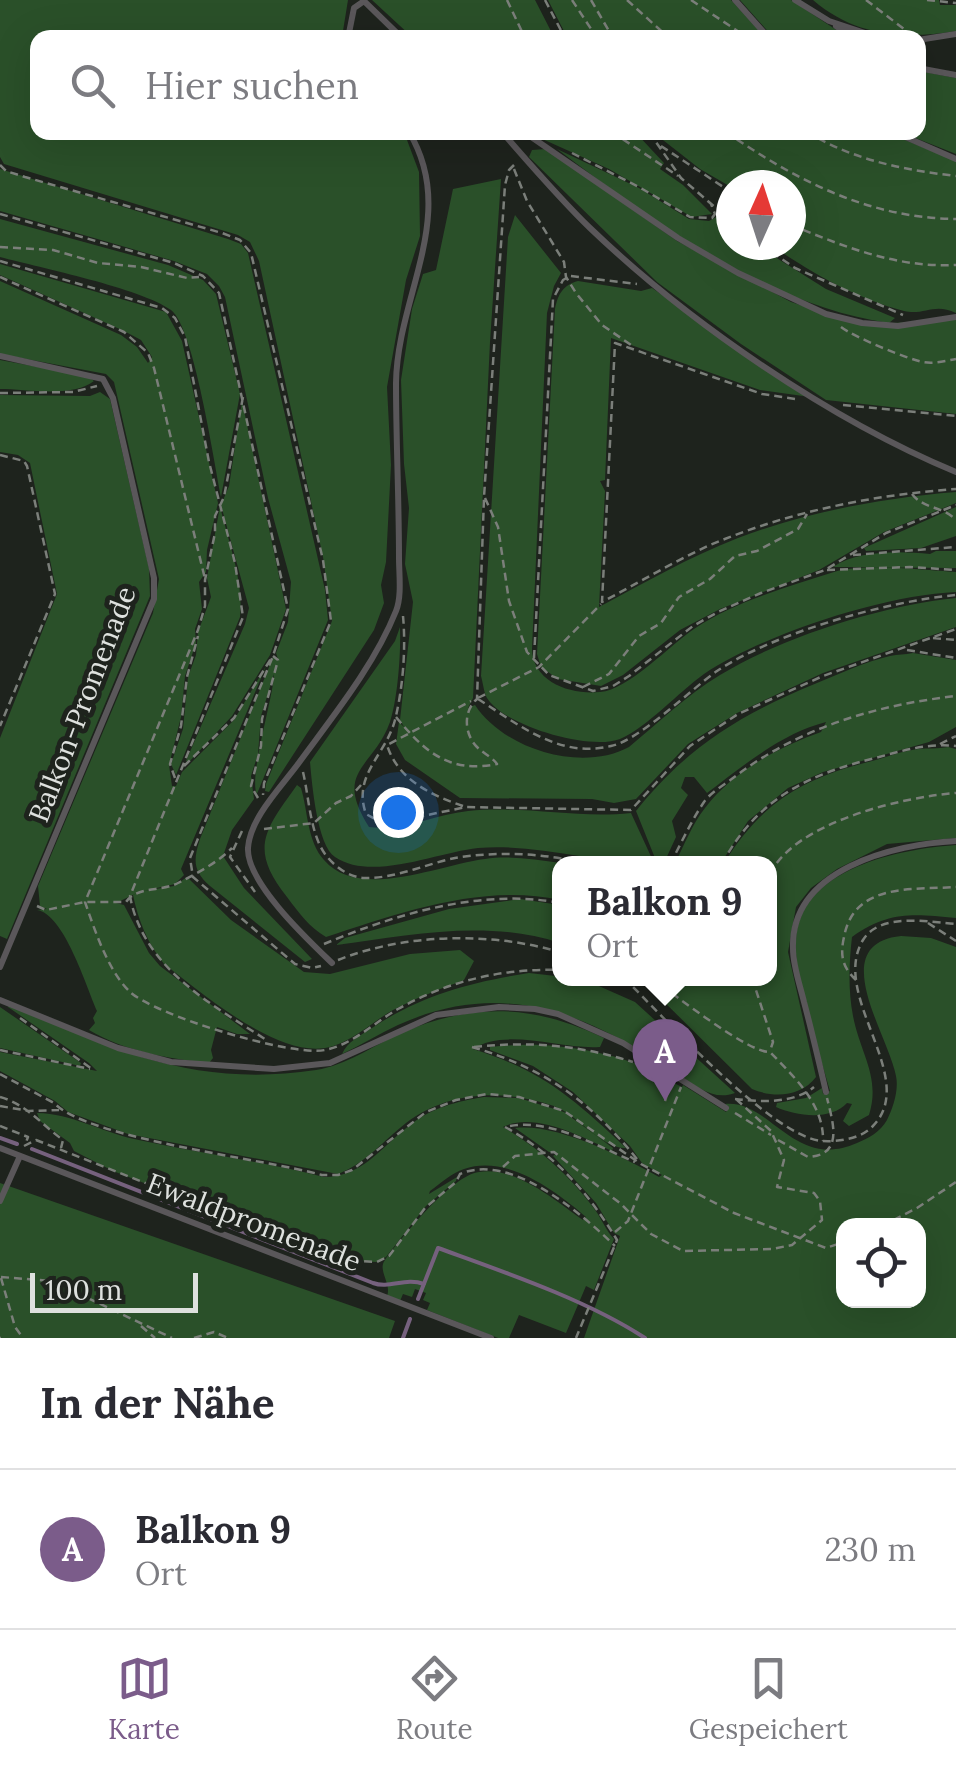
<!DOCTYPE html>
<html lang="de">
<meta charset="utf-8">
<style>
:root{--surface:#fff;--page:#f7f7f7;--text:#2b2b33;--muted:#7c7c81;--line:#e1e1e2;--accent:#7b5c8a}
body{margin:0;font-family:Lora,serif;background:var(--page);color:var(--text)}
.controls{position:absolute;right:30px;bottom:30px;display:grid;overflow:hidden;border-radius:20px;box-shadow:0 10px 40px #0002}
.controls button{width:90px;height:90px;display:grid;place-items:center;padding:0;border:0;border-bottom:2px solid var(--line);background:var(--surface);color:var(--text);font:50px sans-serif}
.compass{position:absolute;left:716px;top:170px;width:90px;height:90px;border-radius:50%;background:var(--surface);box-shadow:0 10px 40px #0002;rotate:3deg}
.scale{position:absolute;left:30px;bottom:25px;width:168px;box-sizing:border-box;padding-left:10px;border:5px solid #dee1de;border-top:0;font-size:28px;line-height:35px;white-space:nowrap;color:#dee1de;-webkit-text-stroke:8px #1e231d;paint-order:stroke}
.you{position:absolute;left:398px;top:812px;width:35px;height:35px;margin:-25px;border:8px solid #fff;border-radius:50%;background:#1a73e8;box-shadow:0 0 0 15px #1a73e833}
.badge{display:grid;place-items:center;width:65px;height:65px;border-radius:50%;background:var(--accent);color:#fff;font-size:32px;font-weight:700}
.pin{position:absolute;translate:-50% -82px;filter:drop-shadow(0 2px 5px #0008)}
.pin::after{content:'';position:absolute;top:52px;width:35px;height:30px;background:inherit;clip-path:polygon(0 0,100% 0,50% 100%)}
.popup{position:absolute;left:552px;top:856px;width:225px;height:130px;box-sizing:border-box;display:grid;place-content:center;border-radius:20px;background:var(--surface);filter:drop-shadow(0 2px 8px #0005);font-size:32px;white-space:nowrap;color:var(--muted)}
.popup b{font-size:38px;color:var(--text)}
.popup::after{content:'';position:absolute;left:50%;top:100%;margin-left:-20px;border:20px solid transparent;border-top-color:var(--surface)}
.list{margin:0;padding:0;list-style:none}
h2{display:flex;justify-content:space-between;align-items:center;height:130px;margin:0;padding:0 40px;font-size:42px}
h2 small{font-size:32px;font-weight:400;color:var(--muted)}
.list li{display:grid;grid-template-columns:65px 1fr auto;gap:30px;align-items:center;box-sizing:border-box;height:160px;padding:0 40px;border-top:2px solid var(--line)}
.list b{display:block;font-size:38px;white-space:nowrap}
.list p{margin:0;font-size:32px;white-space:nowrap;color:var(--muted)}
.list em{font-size:32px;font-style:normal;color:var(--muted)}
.icon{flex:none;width:55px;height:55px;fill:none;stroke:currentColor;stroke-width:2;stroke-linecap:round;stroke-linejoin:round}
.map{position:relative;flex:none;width:956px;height:1338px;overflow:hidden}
.search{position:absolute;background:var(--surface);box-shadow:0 10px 40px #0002;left:30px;right:30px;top:30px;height:110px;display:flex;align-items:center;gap:25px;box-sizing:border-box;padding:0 35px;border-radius:20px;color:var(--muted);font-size:38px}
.sheet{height:290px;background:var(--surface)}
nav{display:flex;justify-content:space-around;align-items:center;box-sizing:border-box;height:140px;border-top:2px solid var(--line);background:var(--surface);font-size:28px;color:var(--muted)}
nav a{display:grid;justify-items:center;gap:5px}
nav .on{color:var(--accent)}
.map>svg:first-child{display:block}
.green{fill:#2a5029;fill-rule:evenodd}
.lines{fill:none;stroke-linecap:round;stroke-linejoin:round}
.stream{stroke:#76617e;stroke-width:4}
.path{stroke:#7b7f7a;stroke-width:2.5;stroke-dasharray:8 5;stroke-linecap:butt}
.service{stroke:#5a575a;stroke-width:6}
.labels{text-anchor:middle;stroke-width:10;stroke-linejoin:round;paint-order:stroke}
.street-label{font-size:28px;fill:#dee1de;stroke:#1e231d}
</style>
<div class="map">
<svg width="956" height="1338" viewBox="0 0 956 1338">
<rect width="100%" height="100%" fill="#1e231d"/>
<!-- green -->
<path class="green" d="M0 0H348L342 37 38 38V132H404L419 172 420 236 406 280 387 387 391 465 386 562 381 585 384 603 374 630 269 792 265 791 266 784 332 621 323 557 259 261 250 242 238 235 4 164 0 157Z
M372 0H535L554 37H412Z
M548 0H731L765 37H567Z
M740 0H791L847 37H773Z
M813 0H939L940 5H956V31C903 40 855 36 813 0Z
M919 71 956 78V154L903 133 918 132Z
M529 133H636L664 163 660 169 683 185 712 214 692 217 609 169Z
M654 133H888L956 161V313C934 302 924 316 904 311 857 299 810 272 771 245H791V185L731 187 700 169Z
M546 149 677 241 791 302 862 325 956 319V414L826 400 741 344 657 282 529 157 532 150Z
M557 149 639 188 689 219 709 221 718 216 731 226V245H756L826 289 895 318 889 323C769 306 652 221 557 149Z
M0 169 228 239 241 244 248 253 325 590 328 620 257 794C248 778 274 695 274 674L261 716 258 754 251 776 254 799 232 830 223 856 244 888 312 959 305 962 210 886C193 871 193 860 200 839L273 657 278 659 276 653 288 622 291 582 268 498 225 297 219 286 207 274 174 261 0 211Z
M501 179 490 342 473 698 468 708 475 705C504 749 581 773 629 747 658 723 687 695 720 675 782 637 884 605 956 598V627L823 673 737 713 688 744 636 799 614 803 592 799 460 798 405 760 396 744 399 722 404 727 400 720 413 602 405 564 409 508 404 464 401 380 412 309 423 274 436 270 453 189Z
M515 215 561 273 554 286 547 313 532 649C533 682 570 695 600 692 628 690 670 645 694 629 735 601 788 587 834 572 863 563 925 570 956 572V592C884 595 764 634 704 674 680 691 645 729 620 739 590 751 504 726 487 698 484 693 483 683 481 676L508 237Z
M0 219 168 265 203 280 216 294 240 394 221 497C214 463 194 327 171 310 140 288 41 268 0 257Z
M0 264 166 312 182 341 218 503 207 550 206 572 199 582 202 609 195 629 196 643 185 676 181 717 169 765 172 786H176L182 772 234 720 266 666 181 869 184 875 175 884 143 891 174 886 187 877 231 920 304 972 330 974 410 954 460 950 474 961 464 980C440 989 416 998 393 1010 372 1022 350 1044 325 1048 275 1056 202 993 164 964 148 944 138 920 133 895L141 891 116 903 124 905 149 953 160 966 250 1034H237L217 1027 211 1050 213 1058 209 1063C169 1059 124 1051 89 1030L95 1023 93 1018 97 1011C86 986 64 914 37 910L47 909 40 906 38 886 153 613 159 579 114 382 106 374 0 354V281L121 335 137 347 148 363 152 357 141 340 124 331 0 275Z
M578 281 641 291 652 288 810 397 760 390 611 338 605 480 600 481 605 491 599 607C644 583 689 557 738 538 807 512 882 498 956 492V503L884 532 819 570 720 609 680 630 623 675 601 686 558 679 541 667 537 654 555 309C558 294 563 285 578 281Z
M0 360 87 376 94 381C73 398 26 389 0 389Z
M100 392 110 399 149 568 150 596 7 939 0 936V738L57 594 30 463 18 455 0 452V395L90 396Z
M242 401 286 609 270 655 232 716 189 762 186 761 245 624 249 608 221 505 229 486Z
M220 506C228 541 244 581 240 617L176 775 171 764 183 729 188 677 196 655 198 632 211 597 207 578Z
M956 507V536L921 548 866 551 864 548Z
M936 551H956V568L833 567C858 550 900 551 930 554Z
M400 627C401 652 398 698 390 722 373 769 333 770 369 827 403 831 434 815 468 811 522 805 577 819 631 813L654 863C596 864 537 843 478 848 438 852 372 882 335 857 317 845 312 784 310 762L395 641Z
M913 653 956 660V727L929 742 823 772 788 788 748 821 721 863H675C684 846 692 824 705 808 733 771 779 747 821 732L826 722C782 733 743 766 707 793L694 777H685L681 788 688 795 672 821 676 837 664 863H657L636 811C688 746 741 714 817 683 841 673 865 662 890 656 898 654 905 655 913 653Z
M948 747 956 749V838L887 844 837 869 811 888 796 907 788 952 816 1077C801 1097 773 1098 752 1089L642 980 648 979 659 985 661 981 658 979 770 978V864L724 863C762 802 803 778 872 761 887 757 902 751 918 749 928 748 938 749 948 747Z
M297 785 301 788C308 811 307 841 324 860 359 901 438 865 485 859 510 855 536 860 561 863L560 900C483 883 399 913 326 937 309 927 299 913 287 897 249 849 264 831 297 785Z
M956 845V918C912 914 889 911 852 937 849 963 848 990 853 1016 860 1053 881 1077 869 1115L849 1126 843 1121 852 1104 847 1103C831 1121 796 1116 776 1107L777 1103 806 1098 822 1088 823 1094 830 1091C820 1054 793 978 796 940 800 868 900 849 956 845Z
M520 899 560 905V943C487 919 410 935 336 945L345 938 449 909Z
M901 936 931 938 956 947V1338H584L620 1236 614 1233 596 1203 553 1156 557 1153 549 1152 515 1128C557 1123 623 1157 659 1177L662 1175 642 1163 630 1146 573 1092 533 1066 490 1050V1047C548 1040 609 1050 662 1074V1077L682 1087 683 1085 726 1112 729 1107 725 1104C770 1099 794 1171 857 1143 869 1138 880 1132 887 1120 893 1108 899 1090 896 1076 888 1034 825 944 901 936ZM844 1226H918V1300H844Z
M529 973 583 979 635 1002 735 1093C714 1101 698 1087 680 1076L682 1070 671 1065 669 1068C581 1011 500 979 398 1025 379 1034 361 1045 342 1054 347 1042 361 1035 372 1028 421 995 471 982 529 973Z
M9 1004C115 1051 196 1088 316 1070 347 1065 371 1047 399 1034 472 1002 532 1004 604 1038L600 1047C563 1050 505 1027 473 1049 543 1071 574 1099 626 1148 602 1149 578 1115 554 1106 505 1089 449 1090 406 1123 383 1141 366 1163 338 1174L128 1134 68 1112 55 1101 0 1071V1052L97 1071 89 1063 8 1007Z
M0 1007 81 1063 80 1066 0 1048Z
M484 1097 519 1098 564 1112 613 1148 612 1151C583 1137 534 1111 503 1127 539 1148 568 1174 593 1207 601 1217 606 1231 614 1239L594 1290 586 1286 566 1333 519 1315 509 1338H498L427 1310 430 1303 423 1300 426 1293 415 1289 412 1297 403 1294 400 1301 387 1296C392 1284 377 1270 385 1260 401 1238 452 1175 479 1172 516 1166 555 1201 583 1220L586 1217C556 1191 507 1154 464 1169 452 1173 441 1183 430 1191L429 1194 457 1177 456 1181 426 1206 386 1257 376 1262 359 1261 310 1247 113 1171 74 1151 70 1143 40 1121 37 1113C72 1114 100 1131 134 1139 197 1153 261 1161 324 1177 363 1177 381 1147 410 1125 431 1108 458 1101 484 1097Z
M0 1183 395 1321 389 1338H0Z"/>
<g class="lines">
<!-- stream -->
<path class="stream" d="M0 1138 17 1144
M32 1149 373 1283C390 1289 405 1277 424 1284
M418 1299 438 1248C504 1272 587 1300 645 1338
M403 1338 410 1319"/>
<!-- path -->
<path class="path" d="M507 0 525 38
M545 0 565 38
M572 0 597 38
M591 0 613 38
M627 0 669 38
M691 0 748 38
M866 0 904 29 907 38
M927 0 956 3
M612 132 678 176
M649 132 681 178 731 221
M726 132C797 181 869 218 956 219
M807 132C853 160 904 170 956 176
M661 146 731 192
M572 153 639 187 690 217 712 218 715 214 711 204
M0 165 6 171 25 177 222 233 240 240 251 253 323 560 331 621 264 783 263 795
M514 169 527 201 564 262 566 277 576 293 602 325 634 347
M0 214 174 263 203 276 219 293 288 609 273 656 190 858 193 877 295 964 312 968 321 966
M791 225C845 247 897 268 956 265
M761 245 795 268 903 315
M0 247 53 250 98 263 141 267 187 278 199 277
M0 261 162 308 175 318 185 337 209 462 235 563 243 617 130 896C143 968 211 1004 268 1041
M0 277 124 332 148 353 154 368 205 579
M841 327C854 337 907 359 923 362 934 364 945 361 956 359
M0 393 73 392 97 386
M243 397 224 497 215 516V533L205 580V606L198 630 85 902C95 931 108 970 129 991 153 1015 292 1057 325 1050 352 1045 375 1022 398 1009 448 981 503 968 560 970
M795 399 762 394 615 343 602 602C638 583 673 562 710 545 788 512 872 495 956 489
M843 405 956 416
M0 455 24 461 27 466 55 594 0 726
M912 494C923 509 943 506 956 520
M485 498 498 527 509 601 527 652 549 675 593 691 613 686 629 676 693 626 718 612 761 593 825 570 886 533 956 505
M853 555 956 547
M827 570 910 567 956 570
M403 616C406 648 403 688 395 720 386 755 352 775 366 814L384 824 466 807 631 810 690 746 738 714 823 676 956 629
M933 638 956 640
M907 650 956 658
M534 658 553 299 563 280 570 276 637 284
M583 687 609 674 639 636 661 623 679 597 710 579 735 556 757 551 798 529 807 514
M478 698 539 667 601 604
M478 699C518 724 559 759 611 746 640 740 690 690 717 671 774 633 888 601 956 595
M396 717C424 751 449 774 497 764 492 757 484 754 477 747 464 734 463 711 477 699L484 497 505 185 509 170 516 163
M940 744 956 736
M184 766 234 718 272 657
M303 772C309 797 310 833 325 854 334 866 348 877 364 878 394 879 426 864 455 858 498 851 545 853 587 864
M175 778 170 764 181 726 187 677 198 636
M258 798 251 786 261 746 262 719 278 660 273 656
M463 806C431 795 398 780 387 745L471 701
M264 829 314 823 336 803 351 796 361 785
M242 831 230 857 255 892
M670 864C681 844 691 821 704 802 711 792 724 785 733 778 798 728 876 705 956 696
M722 864C757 798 809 774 879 757 905 750 929 743 956 746
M770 874C795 822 903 797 956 793
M37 906 46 910 85 902H126C137 886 161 892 178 883 196 874 217 863 232 848
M928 923 956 941
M324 944C396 914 482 888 560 903
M338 960C406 933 491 932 560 952
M624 978C663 1016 772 1137 822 1141 838 1142 860 1139 872 1127 921 1079 829 996 863 940 880 912 929 922 956 924
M651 978C674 994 748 1053 770 1052 794 1077 824 1104 823 1141
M752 978 773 1042 770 1051
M856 980C842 967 840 955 844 937 854 882 914 890 956 887
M20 1018 92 1069
M472 1047C544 1068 590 1101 637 1159
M474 1047C530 1041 579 1045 633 1062
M0 1050 90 1069
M0 1074 54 1103C88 1139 265 1159 322 1175H338L352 1170 426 1112 456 1100 487 1094 519 1097 564 1111 641 1164 734 1213 826 1248 844 1242
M0 1097C26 1104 41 1124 63 1140L61 1148
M735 1099C761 1102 793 1104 814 1087
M665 1101 671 1083
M0 1106 29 1111 59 1110
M735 1113 771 1135
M0 1126 28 1137 25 1145
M510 1126C553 1119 596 1146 635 1162
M505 1127C554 1154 588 1192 617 1240L576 1338
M778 1140 808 1157C844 1155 833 1123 827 1098
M24 1146 36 1140 313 1249 346 1260 377 1262 389 1256 425 1208 456 1182 460 1174C510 1152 581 1213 615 1246
M503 1167 515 1156 554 1152 621 1204 651 1234 683 1251 772 1249 792 1245 822 1220 820 1201 814 1193 777 1187 784 1160 771 1131 736 1099
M882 1226 917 1208 956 1182
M615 1232 628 1221 681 1087
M1 1277 52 1281 172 1338
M1 1278 15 1327 23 1338
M141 1326 155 1338
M0 1338H1
M194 1338 214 1332 228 1338"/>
<!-- service -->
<path class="service" d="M363 0 402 38
M735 0 769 38
M795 0 829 21 880 38
M836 26 853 38
M348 38 354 8 364 1
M918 40 956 34
M918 68 956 75
M502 132C531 165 559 198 590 228 688 322 830 420 956 472
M524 132 678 238 738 273 826 314 862 323 898 326 956 317
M894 132 956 159
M0 356 103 379 113 398 154 578V599L0 967
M332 963C308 940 246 882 248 848 250 818 281 787 298 764 333 716 374 666 396 611 402 596 399 574 399 558 399 499 396 441 396 383 397 296 459 215 409 132
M0 1000 118 1048 171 1062 274 1069 330 1063 436 1015 499 1007 535 1009 558 1014 623 1043 726 1108
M826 1092C819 1062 812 1032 804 1002 800 985 793 966 793 949 790 869 894 844 956 841
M0 1148 491 1338
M0 1201 20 1156"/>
</g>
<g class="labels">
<!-- street labels -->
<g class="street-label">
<text transform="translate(82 704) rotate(-69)" y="10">Balkon-Promenade</text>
<text transform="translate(254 1222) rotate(21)" y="10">Ewaldpromenade</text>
</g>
</g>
</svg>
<div class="controls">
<button><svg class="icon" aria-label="locate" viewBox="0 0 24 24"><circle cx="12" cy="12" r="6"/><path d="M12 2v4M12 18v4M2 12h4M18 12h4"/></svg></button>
</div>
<svg class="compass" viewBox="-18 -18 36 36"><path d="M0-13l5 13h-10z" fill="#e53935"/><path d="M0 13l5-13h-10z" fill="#7c7c81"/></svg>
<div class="scale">100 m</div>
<div class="you"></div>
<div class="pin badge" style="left:665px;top:1101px">A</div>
<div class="popup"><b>Balkon 9</b>Ort</div>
<div class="search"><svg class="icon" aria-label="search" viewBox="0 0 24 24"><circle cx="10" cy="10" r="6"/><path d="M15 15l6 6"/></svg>Hier suchen</div>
</div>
<section class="sheet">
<h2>In der Nähe<small></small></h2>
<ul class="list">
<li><span class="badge">A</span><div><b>Balkon 9</b><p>Ort</p></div><em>230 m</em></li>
</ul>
</section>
<nav>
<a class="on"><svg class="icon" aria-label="map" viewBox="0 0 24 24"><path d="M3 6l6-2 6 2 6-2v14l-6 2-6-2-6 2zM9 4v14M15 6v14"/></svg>Karte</a>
<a><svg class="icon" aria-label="directions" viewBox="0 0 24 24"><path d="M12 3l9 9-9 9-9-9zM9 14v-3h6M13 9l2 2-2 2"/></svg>Route</a>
<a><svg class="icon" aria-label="saved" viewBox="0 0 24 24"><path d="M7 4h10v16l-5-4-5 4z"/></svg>Gespeichert</a>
</nav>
